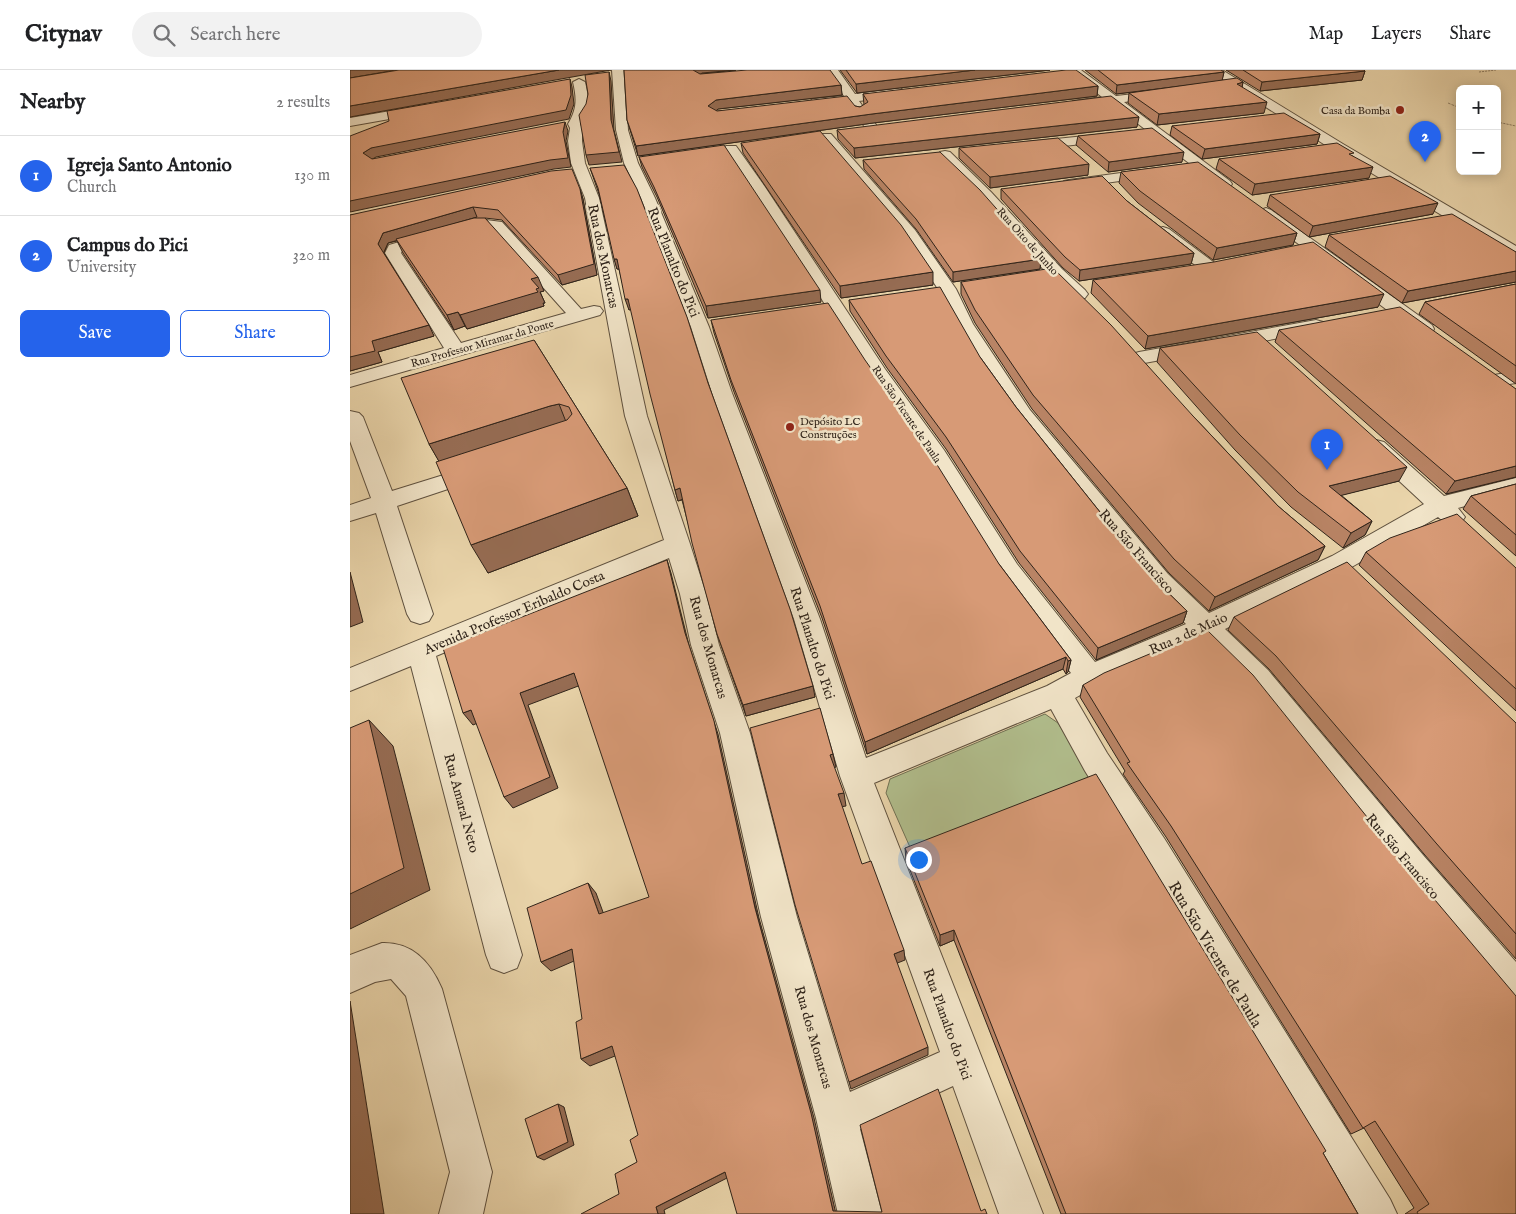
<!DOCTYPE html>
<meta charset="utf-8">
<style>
:root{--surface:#fff;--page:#f2f2f2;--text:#202124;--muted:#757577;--line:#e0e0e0;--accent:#2563eb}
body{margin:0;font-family:"IM FELL English",serif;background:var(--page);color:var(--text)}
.controls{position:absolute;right:15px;top:15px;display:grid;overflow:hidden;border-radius:8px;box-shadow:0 2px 12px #0003}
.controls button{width:45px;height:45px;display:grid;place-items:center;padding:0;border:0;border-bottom:1px solid var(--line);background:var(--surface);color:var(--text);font:25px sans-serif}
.you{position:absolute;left:568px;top:789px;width:18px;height:18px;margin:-12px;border:4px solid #fff;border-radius:50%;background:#1a73e8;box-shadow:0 0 0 8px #1a73e833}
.badge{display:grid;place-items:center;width:32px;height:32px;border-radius:50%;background:var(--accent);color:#fff;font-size:16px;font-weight:700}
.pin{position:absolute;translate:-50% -41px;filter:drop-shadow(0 1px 2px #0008)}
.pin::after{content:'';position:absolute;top:26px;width:18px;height:15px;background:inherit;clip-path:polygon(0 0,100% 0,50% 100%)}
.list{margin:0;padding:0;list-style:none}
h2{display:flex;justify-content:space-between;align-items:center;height:65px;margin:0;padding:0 20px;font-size:21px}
h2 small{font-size:16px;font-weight:400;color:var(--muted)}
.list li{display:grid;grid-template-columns:32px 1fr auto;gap:15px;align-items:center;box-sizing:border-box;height:80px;padding:0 20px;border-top:1px solid var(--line)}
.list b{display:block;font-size:19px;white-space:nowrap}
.list p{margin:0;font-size:16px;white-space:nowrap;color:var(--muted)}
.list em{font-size:16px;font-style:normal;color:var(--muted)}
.actions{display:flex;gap:10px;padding:15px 20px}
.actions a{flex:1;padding:11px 0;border:1px solid var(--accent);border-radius:8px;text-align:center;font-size:18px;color:var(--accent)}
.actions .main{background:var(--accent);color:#fff}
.icon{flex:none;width:28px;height:28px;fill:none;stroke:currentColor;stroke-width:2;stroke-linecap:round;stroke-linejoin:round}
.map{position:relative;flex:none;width:1166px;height:1144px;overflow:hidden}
header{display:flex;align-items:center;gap:30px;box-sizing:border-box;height:70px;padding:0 25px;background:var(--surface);border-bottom:1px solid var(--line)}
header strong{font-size:24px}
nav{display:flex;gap:28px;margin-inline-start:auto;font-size:18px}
.search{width:350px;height:45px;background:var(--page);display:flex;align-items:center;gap:12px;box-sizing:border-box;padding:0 18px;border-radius:28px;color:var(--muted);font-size:19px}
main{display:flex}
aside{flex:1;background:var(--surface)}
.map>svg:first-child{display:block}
.green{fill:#b1be8d;stroke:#707154}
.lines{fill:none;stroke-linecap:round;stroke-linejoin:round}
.minor-casing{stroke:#5e503e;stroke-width:2}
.tertiary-casing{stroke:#5e503e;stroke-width:2}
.path{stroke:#30241a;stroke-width:1;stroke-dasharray:0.5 1;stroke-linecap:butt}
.minor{fill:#f1e4c8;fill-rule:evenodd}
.tertiary{fill:#f1e4c8;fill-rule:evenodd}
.wall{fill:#b98465;stroke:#30241a}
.shaded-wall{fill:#966c53;stroke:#30241a}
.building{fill:#d79a76;stroke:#30241a}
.poi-dot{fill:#8f2418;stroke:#f1e4c8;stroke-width:2}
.labels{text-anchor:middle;stroke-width:5;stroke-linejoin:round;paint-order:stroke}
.far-poi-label{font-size:11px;fill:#30241a;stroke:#f1e4c8;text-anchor:end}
.far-street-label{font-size:11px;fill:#30241a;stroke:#f1e4c8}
.street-label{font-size:14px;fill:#30241a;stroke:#f1e4c8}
.near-street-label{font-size:16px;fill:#30241a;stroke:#f1e4c8}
</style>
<header>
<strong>Citynav</strong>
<div class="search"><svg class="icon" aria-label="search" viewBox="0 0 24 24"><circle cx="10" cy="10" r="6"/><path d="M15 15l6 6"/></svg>Search here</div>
<nav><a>Map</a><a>Layers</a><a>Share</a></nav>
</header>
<main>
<aside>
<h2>Nearby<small>2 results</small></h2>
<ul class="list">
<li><span class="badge">1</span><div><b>Igreja Santo Antonio</b><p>Church</p></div><em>130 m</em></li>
<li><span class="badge">2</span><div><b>Campus do Pici</b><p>University</p></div><em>320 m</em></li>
</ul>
<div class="actions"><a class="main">Save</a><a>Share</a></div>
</aside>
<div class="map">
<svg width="1166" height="1144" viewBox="0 0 1166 1144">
<rect width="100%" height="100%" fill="#ead5ab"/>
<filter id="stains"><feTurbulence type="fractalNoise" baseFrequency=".004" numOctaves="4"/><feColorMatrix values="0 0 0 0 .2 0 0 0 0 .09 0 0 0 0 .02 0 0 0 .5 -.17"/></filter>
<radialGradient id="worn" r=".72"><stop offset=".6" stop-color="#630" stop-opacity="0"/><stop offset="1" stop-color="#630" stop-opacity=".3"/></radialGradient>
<!-- green -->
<path class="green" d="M695 644 708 653 747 715 563 784 536 723 540 709Z"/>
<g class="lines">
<!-- minor casing -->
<g class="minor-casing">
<path id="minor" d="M262 0H274L278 60 288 93 305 128 359 257 382 323 470 549 516 688 697 616 721 603 649 506 573 381 517 301 401 117 374 79 376 76H386L415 117 535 299 594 380 667 494 745 592 836 554 800 518 666 348 631 298 605 254 588 219 553 166 471 70 469 67 471 64H481L565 160 606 219 623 254 680 340 818 504 859 543 982 486 1074 434 1018 382 1015 377 1018 372 1026 370 1034 372 1094 426 1166 408V422L1108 438 1115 447 1111 453C1101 456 1096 454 1088 447L1000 498 875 559 918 600 1073 785 1166 892V939L1153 933 1049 807 898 616 852 570 750 614 725 628 757 683 814 768 1040 1129 1047 1144H1000L790 790 735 701 701 639 524 713 693 1144H649L603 1016 510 1059 532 1144H488L466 1048 411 847 370 663 341 575 330 524 319 488 86 586 172 885 167 898 154 903 141 898 136 885 61 596 0 621V598L314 470 275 346 235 128 221 93 218 71 220 58 218 54C227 39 227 29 223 12L229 9 235 12C239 29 240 39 230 54L232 58V71L235 93 249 128 297 346 340 474 356 524 369 575 400 663 447 847 500 1022 590 982 490 706 444 549 362 323 341 257 291 128 274 93 266 60Z
M476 0H488L505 24 550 18 556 22 550 26 509 31 529 59 528 62H518L498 32 463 37 457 33 463 29 494 26Z
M718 0H731L766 26 820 20 822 23 820 26 816 27 774 32 880 111 882 114 880 117H870L761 33 723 37 721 34 723 31 752 27Z
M75 35 79 36 81 39 79 42 0 56V48Z
M764 63 771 67 769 70 677 80 670 76 677 72Z
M595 81 600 82 641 122 712 199 735 220 738 224 735 228 729 229 723 228 700 207 631 128 590 88 588 85 590 82Z
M808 98 813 99 815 102 813 105 719 118 714 117 712 114 714 111 719 110Z
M916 138 921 140 1082 255 1084 259 1082 263 1075 265 1068 263 911 146 908 143 911 140Z
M128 149 152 152 231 239 244 236 250 237 253 241 250 245 0 317V305L94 278 35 183 39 175ZM129 159H141L216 243 111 273 51 183 52 181Z
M813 157 819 159 866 194 868 198 866 202H854L807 165 805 162 807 159Z
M966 250 973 252 975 256 973 260 789 294 782 292 779 288 782 284 789 282Z
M1166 301V313L1146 316 1139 314 1136 310 1139 306Z
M0 341 9 343 13 347 42 421 129 394 137 396 140 401 137 406 47 436 83 544 79 551 70 554 61 551 57 544 26 443 0 451V435L21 428 0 371Z
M32 873C63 872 81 893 92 919L142 1102 133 1144H89L100 1102 56 926 41 909 25 912 0 923V885Z"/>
</g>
<!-- tertiary casing -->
<g class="tertiary-casing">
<path id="tertiary" d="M858 0H872L993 74 1166 176V188L1160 186 983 80Z"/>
</g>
<!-- path -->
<path class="path" d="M1129 2 1146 0
M1098 33 1110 38
M1147 52 1166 56"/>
<!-- minor -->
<use href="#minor" class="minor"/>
<!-- tertiary -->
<use href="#tertiary" class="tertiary"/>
</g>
<!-- wall -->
<path class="wall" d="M274 0H386L351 4 491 15 492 25 368 39 366 41H367L505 36 510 37 514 35 513 24 748 16 747 26 523 53 288 86 277 50Z
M490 0H700L507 23Z
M735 0H871L874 2 872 10 893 12 892 18 914 43 807 55 778 33 779 23 800 20 766 24Z
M876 0H1014L1015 1 1012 10 910 21Z
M822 56 970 64 967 74 852 89 820 65Z
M787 57 505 88 488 69 487 60Z
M728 66 832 92 758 102 726 75Z
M391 73 583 215 491 228 393 83Z
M609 78 738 105 640 118 609 88Z
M1003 86 1019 108 902 125 866 99 869 89Z
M289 87 471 232 358 248 307 127 292 97Z
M513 90 691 189 690 199 603 212 566 159 514 99Z
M240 98 358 313 465 627 396 646 367 564 332 430 328 431 325 420 281 239 279 240 269 199H267L249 124Z
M771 102 947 163 943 175 863 190 788 133 769 113Z
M230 119 233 129 247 205 212 215 152 150 135 148 194 221 190 222 195 233H193L194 236 117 259 115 256 104 260 53 183 47 171 38 173 34 183 84 266 28 282 32 292 0 301V145Z
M651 119 777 131 844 183 841 194 729 211 713 198 651 129Z
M920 125 1083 144 959 167 917 136Z
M979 165 1166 182V212L1052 233 975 177Z
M743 210 1028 237 795 279 741 223Z
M611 212 843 346 928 436 975 476 968 490 859 541 819 503 682 339 625 253 611 224Z
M1166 214V314L1069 244 1075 232Z
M499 230 630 287 666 337 802 507 837 541 833 553 746 590 669 493 596 379 537 298 500 241Z
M361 250 649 494 721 590 718 602 716 604 713 599 517 684 472 548 384 322 364 263Z
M929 260 1166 319V407L1096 424 925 272Z
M184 270 277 418 288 446 138 503 89 391 79 374Z
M810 278 1049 411 991 425 1022 451 1015 465 993 478 941 437 885 380 807 292Z
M1166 414V486L1113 439 1121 426Z
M1016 482 1166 498V641L1009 495Z
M884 547 1166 653V889L1074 784 919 599 878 560Z
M733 615 1166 1144H1055L1064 1138 1014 1058 1001 1064 816 767 773 704 775 701 730 627Z
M555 778 973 1083 1008 1144H711L604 870 590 876 556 790Z"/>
<!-- shaded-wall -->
<path class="shaded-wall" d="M0 0H46L0 8Z
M209 0H261L0 47V36Z
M343 0H386L352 3 344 9Z
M625 0H700L507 23 506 14Z
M1015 1 1012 10 910 21 912 12Z
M259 2 261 11 264 60 272 92 239 95 236 85 261 50Z
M874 2 872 11 766 24 767 15Z
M220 9 222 17 224 34 219 49 26 87 17 92 13 83 21 78Z
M893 12 891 23 887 14Z
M491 15 492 25 368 39 360 46 358 36 366 30Z
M748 16 747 26 523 53 288 86 286 76 522 44Z
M917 32 914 43 807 55 809 44Z
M789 47 787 57 505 88 504 78Z
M215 52 218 61 216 71 221 97 204 99 0 142V131L213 62Z
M970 64 967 74 852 89 855 79Z
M834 82 832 92 758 102 759 92Z
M739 94 738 105 640 118V107Z
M1023 97 1019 108 902 125 905 114Z
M230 119 233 129 247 205 212 215 208 205Z
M1088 133 1083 144 959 167 963 156Z
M123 137 127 147 38 173 33 184 28 174 33 163Z
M947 163 943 175 863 190 867 178Z
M844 183 841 194 729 211 730 200Z
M264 189H267L270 199H267Z
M691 189 690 199 603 212V202Z
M1166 201V212L1052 233 1058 221Z
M583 202V215L491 228 490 216Z
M188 207 194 221 190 222 195 233H193L194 236 117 259 110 245 181 209Z
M470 220 471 232 358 248 356 236Z
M1034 224 1028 237 795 279 798 266Z
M275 229H278L282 239 279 240Z
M108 242 115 256 104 260 97 245Z
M79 255 84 266 28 282 32 292 0 301V287L22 271Z
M209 334 220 362 95 402 79 374 200 336Z
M1166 396V407L1096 424 1105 411Z
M1057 397 1049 411 973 430 979 416Z
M277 418 288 446 138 503 121 475Z
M330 418 333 429 328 431 325 420Z
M1022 451 1015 465 993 478 1001 463Z
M975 476 968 490 859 541 865 527Z
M317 490 321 503 339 575 368 664 409 848 464 1048 486 1144 483 1141 335 563Z
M0 502 13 552 0 557Z
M837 541 833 553 746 590 748 578Z
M716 587 713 599 517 684 515 672Z
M721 590 718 602 716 604 718 591Z
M224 603 231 615 178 635 208 718 163 738 154 727 170 623Z
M463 616 465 627 396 646 393 635Z
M121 640 130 652 123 655 113 643Z
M19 650 43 676 80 820 0 859V824Z
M483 684 486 697 482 699 480 685Z
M494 723 496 736 490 737 488 724Z
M238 813 246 823 257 853 249 844Z
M604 860V870L590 876V865Z
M222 879 231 888 201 901 191 892Z
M554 880 555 890 545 894 544 884Z
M0 931 34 1144H0Z
M262 976 270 984 240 996 231 989Z
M578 977V985L501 1019 499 1012Z
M208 1034 214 1037 224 1075 194 1090 187 1087Z
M375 1102 381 1106 314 1140 315 1144H308L306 1137Z"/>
<!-- building -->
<path class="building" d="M49 0H209L0 36V8Z
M274 0H343L350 4 397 0H480L491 15 366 30 358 36 367 41 497 26 505 36 510 37 518 32 513 24 716 0H726L748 16 522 44 286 76 277 50Z
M496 0H625L506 14Z
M748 0H871L874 2 767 15Z
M893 0H1014L1015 1 912 12Z
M259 2 261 50 269 82 236 85 229 45 236 34 238 24 235 5Z
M887 8 893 12 887 14 917 32 809 44 779 23Z
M220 9 221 25 216 40 21 78 13 83 22 89 215 52 213 62 218 88 200 90 0 131V66L39 51 37 41Z
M761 26 789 47 504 78 487 60Z
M934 43 970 64 855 79 822 56Z
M802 58 834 82 759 92 728 66Z
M470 61 551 155 583 202 490 216 391 73Z
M708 68 739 94 640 107 609 78Z
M987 73 1004 83 999 84 1023 97 905 114 869 89Z
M374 75 470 220 356 236 304 117 289 87Z
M590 82 630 120 691 189 603 202 566 149 513 90Z
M848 92 947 163 867 178 790 121 771 102Z
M274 95 287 119 337 247 358 313 440 539 463 616 393 635 367 564 342 473 330 418 325 420 300 324 278 229H275L267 189H264L248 118 240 98Z
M222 99 230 119 244 194 208 205 148 140 123 137 33 163 28 174 79 255 22 271 25 281 0 287V145L201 101Z
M752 106 777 131 844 183 730 200 715 187 651 119Z
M1040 106 1088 133 963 156 920 125Z
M1102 144 1166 182V201L1058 221 979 165Z
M124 148H135L188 207 181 209 189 218 186 219 188 222 110 245 108 242 97 245 46 169Z
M963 172 1034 224 798 266 743 210 864 192Z
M703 198 761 255 843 346 928 436 975 476 865 527 824 489 683 325 625 240 611 212Z
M1166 214V296L1075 232Z
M590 217 630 287 666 337 802 507 837 541 748 578 670 481 596 367 536 286 499 230Z
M478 233 515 290 571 369 649 494 721 590 718 591 716 587 515 672 470 536 381 310 361 250Z
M1050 237 1166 319V396L1105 411 929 260Z
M907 262 1057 397 979 416 1022 451 1001 463 948 422 890 365 810 278Z
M184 270 277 418 121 475 86 392 217 350 222 344 219 337 209 334 200 336 79 374 51 308Z
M1166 414V465L1121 426Z
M1107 444 1166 498V619L1016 482 1040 468Z
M317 490 335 563 364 651 405 838 461 1043 483 1141 532 1142 510 1055 588 1019 631 1141 635 1139 637 1144H387L375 1102 306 1137 308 1144H231L269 1124 265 1104 287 1092 280 1070 288 1065 262 976 231 989 226 952 232 949 222 879 191 892 177 838 238 813 249 844 299 827 224 603 170 623 200 707 154 727 121 640 113 643 93 578Z
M997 492 1166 653V864L1086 773 926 586 884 547Z
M857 560 903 605 1058 798 1166 926V1144H1068L1067 1142 1079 1134 1025 1051 1013 1058 821 756 777 693 780 692 733 615 754 603Z
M470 638 483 684 480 685 494 723 488 724 512 794 521 791 554 880 544 884 578 977 499 1012 445 835 400 658Z
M19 650 54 798 0 824V658Z
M746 704 976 1081 973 1083 1008 1144H716L604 860 590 865 555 778Z
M208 1034 218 1072 187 1087 175 1049Z"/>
<!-- markers -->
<g class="poi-dot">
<circle cx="1050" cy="40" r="5"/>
<circle cx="440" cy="357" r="5"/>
</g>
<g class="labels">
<!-- far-poi labels -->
<g class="far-poi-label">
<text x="1040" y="44">Casa da Bomba</text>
<text x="450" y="355" text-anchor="start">Depósito LC<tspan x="450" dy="13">Construções</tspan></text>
</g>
<!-- far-street labels -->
<g class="far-street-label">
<text transform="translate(678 171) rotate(48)" y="4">Rua Oito de Junho</text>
<text transform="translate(132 273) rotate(-16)" y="4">Rua Professor Miramar da Ponte</text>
<text transform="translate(557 344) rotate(56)" y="4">Rua São Vicente de Paula</text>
</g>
<!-- street labels -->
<g class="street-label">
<text transform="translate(254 186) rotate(78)" y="5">Rua dos Monarcas</text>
<text transform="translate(324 192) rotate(68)" y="5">Rua Planalto do Pici</text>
<text transform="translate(787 481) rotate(49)" y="5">Rua São Francisco</text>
<text transform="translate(164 542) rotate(-23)" y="5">Avenida Professor Eribaldo Costa</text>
<text transform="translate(838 563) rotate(-24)" y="5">Rua 2 de Maio</text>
<text transform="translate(463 573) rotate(72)" y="5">Rua Planalto do Pici</text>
<text transform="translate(359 577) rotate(74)" y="5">Rua dos Monarcas</text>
<text transform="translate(112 733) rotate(75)" y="5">Rua Amaral Neto</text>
<text transform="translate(1053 786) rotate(50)" y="5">Rua São Francisco</text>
<text transform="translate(598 954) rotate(70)" y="5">Rua Planalto do Pici</text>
<text transform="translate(464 967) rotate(74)" y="5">Rua dos Monarcas</text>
</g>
<!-- near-street labels -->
<g class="near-street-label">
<text transform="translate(866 884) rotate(59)" y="6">Rua São Vicente de Paula</text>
</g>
</g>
<rect width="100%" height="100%" filter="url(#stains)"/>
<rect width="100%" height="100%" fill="url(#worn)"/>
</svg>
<div class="controls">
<button>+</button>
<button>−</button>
</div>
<div class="you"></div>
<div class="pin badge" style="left:977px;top:400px">1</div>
<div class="pin badge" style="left:1075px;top:92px">2</div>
</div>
</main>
